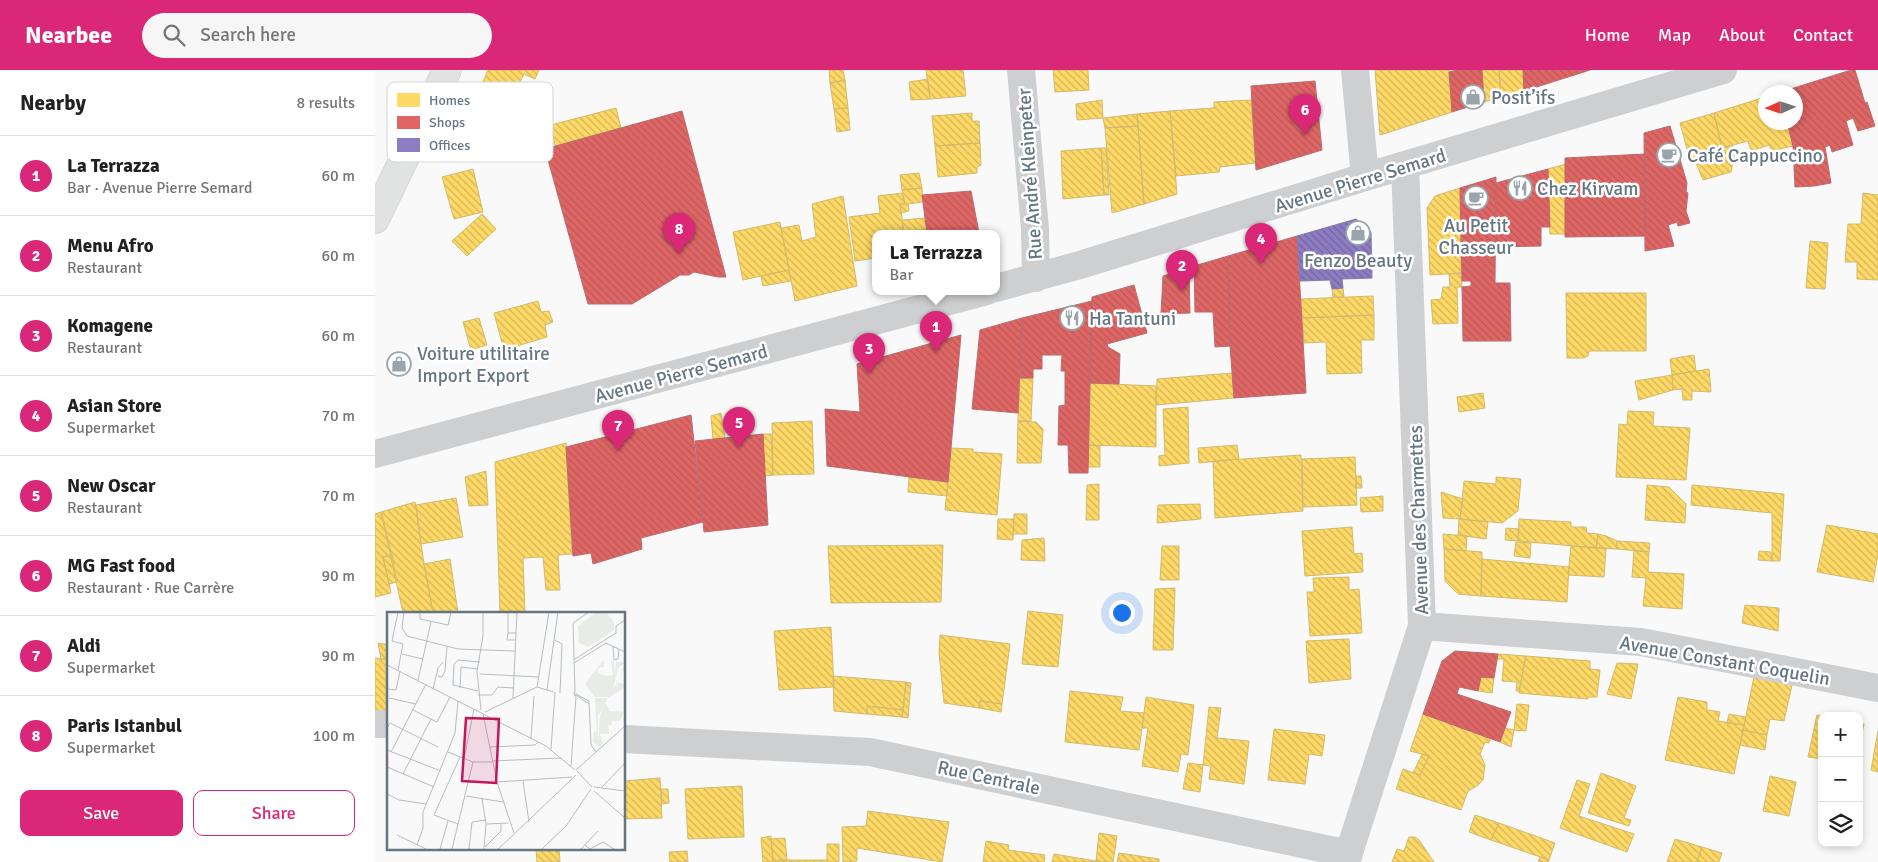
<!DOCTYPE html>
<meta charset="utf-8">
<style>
:root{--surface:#fff;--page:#f6f6f6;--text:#202124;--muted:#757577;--line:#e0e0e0;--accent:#db2777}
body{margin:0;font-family:Signika,sans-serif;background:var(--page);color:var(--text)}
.controls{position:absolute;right:15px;bottom:15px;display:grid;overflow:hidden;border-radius:10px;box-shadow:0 2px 8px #0003}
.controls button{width:45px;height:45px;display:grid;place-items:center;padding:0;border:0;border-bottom:1px solid var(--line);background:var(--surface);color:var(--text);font:25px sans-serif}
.compass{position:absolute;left:1383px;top:15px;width:45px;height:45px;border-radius:50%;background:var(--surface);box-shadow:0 2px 8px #0003;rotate:267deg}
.you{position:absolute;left:746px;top:542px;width:18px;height:18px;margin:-12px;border:4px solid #fff;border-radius:50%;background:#1a73e8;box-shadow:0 0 0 8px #1a73e833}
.badge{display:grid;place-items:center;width:32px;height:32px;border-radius:50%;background:var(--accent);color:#fff;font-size:16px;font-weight:700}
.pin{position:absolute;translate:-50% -41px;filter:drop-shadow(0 1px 2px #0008)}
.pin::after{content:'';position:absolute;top:26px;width:18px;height:15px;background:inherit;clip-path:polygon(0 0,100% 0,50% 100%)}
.popup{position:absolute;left:497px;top:160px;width:128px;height:65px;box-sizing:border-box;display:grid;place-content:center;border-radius:10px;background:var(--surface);filter:drop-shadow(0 1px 4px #0005);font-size:16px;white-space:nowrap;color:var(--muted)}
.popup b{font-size:19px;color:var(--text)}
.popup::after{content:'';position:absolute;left:50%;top:100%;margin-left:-10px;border:10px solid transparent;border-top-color:var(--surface)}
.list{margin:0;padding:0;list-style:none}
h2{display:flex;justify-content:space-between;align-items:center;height:65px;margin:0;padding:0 20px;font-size:21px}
h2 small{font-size:16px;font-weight:400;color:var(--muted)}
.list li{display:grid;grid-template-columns:32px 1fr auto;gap:15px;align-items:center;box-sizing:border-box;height:80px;padding:0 20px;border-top:1px solid var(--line)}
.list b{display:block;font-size:19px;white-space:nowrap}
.list p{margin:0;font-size:16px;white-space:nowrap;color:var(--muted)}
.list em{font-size:16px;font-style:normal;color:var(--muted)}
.actions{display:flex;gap:10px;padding:15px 20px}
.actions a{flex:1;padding:11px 0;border:1px solid var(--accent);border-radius:10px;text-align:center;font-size:18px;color:var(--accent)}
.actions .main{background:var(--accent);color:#fff}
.icon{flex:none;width:28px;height:28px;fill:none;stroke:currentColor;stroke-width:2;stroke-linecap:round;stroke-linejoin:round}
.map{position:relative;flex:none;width:1503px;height:792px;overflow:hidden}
header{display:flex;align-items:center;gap:30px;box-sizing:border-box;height:70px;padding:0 25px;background:var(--accent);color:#fff}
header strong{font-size:24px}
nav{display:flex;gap:28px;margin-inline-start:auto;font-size:18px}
.search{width:350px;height:45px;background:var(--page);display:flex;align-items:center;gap:12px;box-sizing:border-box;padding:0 18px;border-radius:28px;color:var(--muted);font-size:19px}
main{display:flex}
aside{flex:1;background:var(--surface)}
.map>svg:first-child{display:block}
.homes{fill:url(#homes-back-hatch);stroke:#d1bb6f}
.shops{fill:url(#shops-back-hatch);stroke:#bb6b6f}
.offices{fill:url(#offices-back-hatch);stroke:#827ab0}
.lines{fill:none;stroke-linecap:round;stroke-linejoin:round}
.secondary-casing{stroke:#d5d6d7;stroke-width:30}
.street{stroke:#cecfd0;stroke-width:28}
.secondary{stroke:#e1e2e2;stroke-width:28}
.labels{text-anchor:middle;stroke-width:5;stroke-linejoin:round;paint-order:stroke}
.poi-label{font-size:19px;fill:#657683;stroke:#fff;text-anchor:start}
.street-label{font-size:19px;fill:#657683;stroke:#fff}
.inset-road{fill:none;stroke:#b5bdc3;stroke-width:1}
.view{fill:#c2185b;fill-opacity:0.15;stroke:#c2185b;stroke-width:2.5}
.inset-edge{fill:none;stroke:#657683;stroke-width:2.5}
.key{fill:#fff;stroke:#d1d6da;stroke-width:1}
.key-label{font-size:14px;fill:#657683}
</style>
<header>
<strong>Nearbee</strong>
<div class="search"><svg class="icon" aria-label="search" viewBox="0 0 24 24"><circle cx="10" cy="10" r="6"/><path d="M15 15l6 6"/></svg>Search here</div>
<nav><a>Home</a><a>Map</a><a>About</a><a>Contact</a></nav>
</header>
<main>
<aside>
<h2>Nearby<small>8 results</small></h2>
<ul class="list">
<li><span class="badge">1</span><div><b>La Terrazza</b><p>Bar · Avenue Pierre Semard</p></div><em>60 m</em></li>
<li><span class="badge">2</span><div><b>Menu Afro</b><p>Restaurant</p></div><em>60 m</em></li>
<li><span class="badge">3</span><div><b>Komagene</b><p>Restaurant</p></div><em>60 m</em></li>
<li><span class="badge">4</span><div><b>Asian Store</b><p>Supermarket</p></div><em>70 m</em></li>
<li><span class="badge">5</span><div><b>New Oscar</b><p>Restaurant</p></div><em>70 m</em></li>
<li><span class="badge">6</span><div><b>MG Fast food</b><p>Restaurant · Rue Carrère</p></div><em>90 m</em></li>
<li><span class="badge">7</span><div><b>Aldi</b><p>Supermarket</p></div><em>90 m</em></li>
<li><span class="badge">8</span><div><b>Paris Istanbul</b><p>Supermarket</p></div><em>100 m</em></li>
</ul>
<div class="actions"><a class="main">Save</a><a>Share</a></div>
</aside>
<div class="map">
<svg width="1503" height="792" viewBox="0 0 1503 792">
<defs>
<pattern id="homes-back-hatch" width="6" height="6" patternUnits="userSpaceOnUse" patternTransform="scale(1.25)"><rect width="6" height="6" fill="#ffd966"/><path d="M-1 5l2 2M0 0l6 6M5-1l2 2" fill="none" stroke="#d2b559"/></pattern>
<pattern id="shops-back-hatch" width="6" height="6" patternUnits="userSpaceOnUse" patternTransform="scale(1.25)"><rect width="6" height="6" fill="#e06666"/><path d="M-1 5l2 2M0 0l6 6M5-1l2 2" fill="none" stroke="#b95959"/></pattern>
<pattern id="offices-back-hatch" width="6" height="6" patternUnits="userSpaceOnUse" patternTransform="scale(1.25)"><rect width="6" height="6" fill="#8e7cc3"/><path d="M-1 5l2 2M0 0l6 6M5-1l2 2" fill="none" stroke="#72669c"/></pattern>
</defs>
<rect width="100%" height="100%" fill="#f9f9f9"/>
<!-- homes -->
<path class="homes" d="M113 0H164L160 9 149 4 143 16 105 18Z
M454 0H468L470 10 455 13Z
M551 0H588L591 26 555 29Z
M678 0H713L714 20 680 22Z
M1000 0H1074L1077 42 1005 65Z
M1107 0H1124L1126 27 1109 32Z
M1124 0H1148L1149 21 1126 27Z
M553 9 555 29 536 30 534 12Z
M470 10 473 38 459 39 455 13Z
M146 23 147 68 103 69 102 24Z
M1390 27V52H1412L1418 76 1397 81 1394 75 1376 81 1373 71 1347 78 1339 43Z
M727 30 728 48 702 50 701 34Z
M876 30 881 93 845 97 844 102 801 106 795 41 839 38V32Z
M241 38 246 58 180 76 176 55Z
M473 38 475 60 462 62 459 39Z
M795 41 802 124 769 134 762 44Z
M597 43V51H604L605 73 560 76 557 46Z
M1339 43 1347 78 1357 75 1360 82 1356 102 1328 110 1321 93 1316 94 1305 53Z
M762 44 763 56 730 58 728 48Z
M763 56 769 134 737 143 730 58Z
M129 68V76L114 77V69Z
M605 73 606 95 602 97V103L563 107 560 76Z
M726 78 729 125 688 129 686 81Z
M726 78H731L734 125H729Z
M1191 94 1190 164H1175L1173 99Z
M98 99 108 142 79 149 67 107Z
M544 103 547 118 527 120 525 105Z
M547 118 548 132 533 134 534 141 526 143 525 134H530L527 120Z
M1085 118 1086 203 1055 205 1052 138 1060 126Z
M527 123 530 134H525L529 163H501V188L480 191 474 147 505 143 503 126Z
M1488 123 1503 125V210L1482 209V192H1470L1473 154H1486Z
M468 126 482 216 420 231 406 158 424 155 427 171 441 167 437 134Z
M107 144 121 159 92 186 77 171Z
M550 148 552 159 528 162 527 150Z
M405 152 414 200 368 210 358 162Z
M552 159V163H529L528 162Z
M1435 171 1453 173 1450 219 1431 218Z
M414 200 416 211 388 216 386 206Z
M1086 203 1087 217H1082L1083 253 1058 254 1056 230 1066 229 1068 217H1075L1074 204Z
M968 218 969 227H958L957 219Z
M1191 223H1271V281H1214L1213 286 1208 288H1192Z
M998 226 999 245 927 248 926 229Z
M163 231 166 242 174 241 178 252 170 255 172 267 129 280 119 243Z
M999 245V270H986L987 303 952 304 951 272 929 273 927 248Z
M104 248 112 275 96 280 88 252Z
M1319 285 1321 301 1297 305 1295 289Z
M1334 299 1336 322 1317 321V330H1308L1307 319 1298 320 1297 305Z
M857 303 859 328 781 335 782 309Z
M1297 305 1298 320 1264 330 1260 311Z
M645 308H658L656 351H643Z
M714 313 781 316V377L712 375Z
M1108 323 1110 338 1084 342 1082 327Z
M813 337 814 393 784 396V386L790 385 788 339Z
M1253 341 1279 342 1278 356 1315 358 1311 410 1241 407 1244 354 1252 355Z
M346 343 350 368 338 369 336 346Z
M437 351 439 404 398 405 397 353Z
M643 351 661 352 668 359 666 393H642Z
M388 364H396L398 405 390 406Z
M191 373 197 484 183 485 185 520H171L168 487 148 488 150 543H125L120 392Z
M712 375 725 376V397H712Z
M862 375 864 389 824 393 823 378Z
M576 378 598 379V382L627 384 622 445 570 440Z
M926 385 928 441 840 448 838 391Z
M980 387 982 435 928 437 927 389Z
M111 401 113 435 94 436 90 407Z
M981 406H986L987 418H981Z
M534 407 573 412 572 426 533 422Z
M1121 407 1146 409 1143 441 1127 453 1085 449 1089 411 1121 414Z
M724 414V450H711L712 415Z
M1272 415 1294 417 1311 434 1310 453 1270 450Z
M1317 415 1409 424 1405 491H1397V443L1316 435Z
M1066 422 1088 429 1085 449 1068 448Z
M1008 426V441L986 442 985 428Z
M81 428 88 467 46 474 41 435Z
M40 432 49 494 58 543H28L6 442Z
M825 434 826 449 782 453 783 435Z
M6 442 17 485 8 487 16 523 0 527V444Z
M639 444H652V464H638Z
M623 449H639L638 470 622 469Z
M1084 449 1113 452 1111 469 1083 465Z
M1144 449 1196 452V457H1211L1212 463 1223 464 1221 478 1143 471Z
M1452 455 1503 464V484L1498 512 1442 502Z
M977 457 979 484 987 483 988 502 930 506 927 461Z
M1131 458 1144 459 1143 471 1130 470Z
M1068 464 1092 466 1091 481 1069 479Z
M1223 464 1231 466 1242 471V479L1221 478Z
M669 468 670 491 646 490 647 470Z
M1242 471 1275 473 1274 482 1242 479Z
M1141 472 1156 473 1155 488 1139 486Z
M568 475 566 532 456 533 453 476Z
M787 476H804V510H785Z
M1196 476 1231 478 1229 507 1193 505Z
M1069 479 1107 482 1106 526 1083 524 1070 511Z
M1259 480 1274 482 1273 502 1309 504 1307 539 1268 536 1271 508 1257 507Z
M1384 481 1396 482 1397 491 1383 490Z
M17 485 22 512 14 514 8 487Z
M75 489 83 543H58L49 494Z
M1107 489 1194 497 1192 532 1106 526Z
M974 507V520L984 519 987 563 935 566 932 522H939L938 508Z
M800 518 798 580H778L780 519Z
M1370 535 1404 538 1403 561 1367 553Z
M653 541 688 545 683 597 647 594Z
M456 557 459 617 404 620 399 561Z
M565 565 635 574 627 634 605 631 604 638 569 633 564 583Z
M974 569 976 609 934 613 931 571Z
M3 573 14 575V590L6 589Z
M1123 584 1151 586 1144 621H1141L1142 612 1127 611 1129 589H1122Z
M1151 586 1215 591V599L1225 600 1222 627H1213V629L1144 623Z
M0 588 14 590V645L0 643Z
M1242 593 1263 594 1256 629 1232 624Z
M458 606 531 612 528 640 492 636V644L459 641Z
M1106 607 1119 608 1117 623 1103 621Z
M1379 607 1417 615 1409 651 1395 649 1392 665 1368 660Z
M531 612 536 613 533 648 527 647Z
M695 621 748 627 745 641 769 643 764 680 690 672Z
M771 627 819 635 813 685 806 684 803 702 767 696 773 658H767Z
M1303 627 1332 632V640L1345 642 1343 651 1369 655 1359 704 1290 690Z
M605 631 627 634 626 642 604 638Z
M1142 634 1154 635 1151 661 1139 660Z
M492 636 528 640 527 647 492 644Z
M834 637 846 638 842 668 874 671 869 714 834 709 836 696 828 695Z
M1048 644 1116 668 1114 673 1110 672 1105 684 1110 695 1108 710 1102 716 1093 721 1086 740 1021 719 1028 699 1045 705 1054 686 1035 681Z
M1354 644 1371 647 1369 655 1352 653Z
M1442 645 1448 646H1447V689L1433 687Z
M1484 653 1489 654 1484 678Z
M1130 658 1139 660 1136 677 1125 672Z
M899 659 950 665 947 686 934 684 930 714 893 710Z
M1368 660 1392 665 1390 680 1365 675Z
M1503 661V702L1496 700Z
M1047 684 1054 686 1045 705 1038 703Z
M813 693 828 695 825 722 808 719Z
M1226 703 1261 716 1249 748 1256 750 1254 756 1213 743Z
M1395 706 1421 712 1414 746 1388 741Z
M285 708 287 748 249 749V711Z
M1202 710 1215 714 1204 746 1259 764 1252 782 1185 758Z
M367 716 369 767 313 769 310 719Z
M286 719H293L294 733 287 734Z
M493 741 574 752 567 792 482 778V791L468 792 467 757 491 756Z
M1100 745 1124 753 1116 770 1094 762Z
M1124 753 1180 773 1174 790 1116 770Z
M724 763 742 766 738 792 721 791Z
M396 766 398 792H388L386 768Z
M1034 767H1040L1044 770 1059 792H1017L1022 779 1029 781Z
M410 768 412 790 398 792 396 769Z
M1300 769 1327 777 1322 792H1292Z
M611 771 634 775 633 780 670 785 669 792H608Z
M452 774H464V792H403V790H452Z
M1327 777 1347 783 1344 792H1322Z
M161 778H184L185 792H162Z
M312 781 313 792H295L294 782Z
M744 783 784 789V792H742Z
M679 784 721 791 726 792H677Z
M1165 787 1174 790 1173 792H1163Z"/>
<!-- shops -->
<path class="shops" d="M1082 0H1107L1109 32 1077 42 1074 2Z
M1148 0H1215L1149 21Z
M1476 0H1480L1490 33 1492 32 1500 56 1483 61 1478 48 1471 51 1478 75 1457 82 1455 75 1450 77 1456 113 1439 116 1420 117 1418 76 1412 52H1420V22H1406Z
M940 11 947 80 881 100 876 16Z
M307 41 351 207H343L319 202 314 205H305L257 234H213L170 79Z
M1295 56 1312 113 1311 122 1313 123 1311 141 1315 153 1303 156 1302 152 1293 155 1299 176 1270 181 1269 63Z
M1270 84V166L1190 167V88Z
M1173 99 1175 157H1166V176L1120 177 1121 113Z
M1121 107 1120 213H1135L1136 271H1088L1087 217 1096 216V211H1087L1085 118Z
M596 121 604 163H552L547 125Z
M922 166 931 323 859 328 855 276 853 186Z
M853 186 855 276 840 277 838 242H820L819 196Z
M814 198 815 243 786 244 788 206Z
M759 215 772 263 732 274 733 277 745 284 744 314 714 313 717 227Z
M717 231 713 403H694L693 375H683L684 336 690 335V301H686L687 285H667V299H658V308H645L647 248Z
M647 248 643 343 597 339 605 260Z
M586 265 573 412 452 396 450 339 485 342 482 294Z
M316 345 328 452 266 468 267 479 218 494 216 483 198 486 191 377Z
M388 364 393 455 329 462 320 371Z
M1080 581 1123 584 1119 608 1106 607 1103 621 1084 617 1082 624 1136 642 1125 672 1048 644 1067 591Z"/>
<!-- offices -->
<path class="offices" d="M981 149 996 162 997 208 967 209 968 218 957 219 955 210 925 211 922 166Z"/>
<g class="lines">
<!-- secondary casing -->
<g class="secondary-casing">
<path id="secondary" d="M0 149 72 0"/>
</g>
<!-- street -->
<path class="street" d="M646 0 660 159 661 208
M980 0 990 107
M621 218 705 195 990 107 1348 0
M0 384 612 221
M1047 556 1266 572 1503 618
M0 654H14
M249 669 495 682 974 784
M971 792 1047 556 1030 96"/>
<!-- secondary -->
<use href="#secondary" class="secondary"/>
</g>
<!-- icons -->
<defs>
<g id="shop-ring" transform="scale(1.25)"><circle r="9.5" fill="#fff" stroke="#99a4ac" stroke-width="1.5"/><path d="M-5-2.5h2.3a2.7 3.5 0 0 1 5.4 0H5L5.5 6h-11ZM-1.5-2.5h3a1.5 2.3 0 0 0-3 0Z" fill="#99a4ac"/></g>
<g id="cafe-ring" transform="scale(1.25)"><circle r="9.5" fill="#fff" stroke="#99a4ac" stroke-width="1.5"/><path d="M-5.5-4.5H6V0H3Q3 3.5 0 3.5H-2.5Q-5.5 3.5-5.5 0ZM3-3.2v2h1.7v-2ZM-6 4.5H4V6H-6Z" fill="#99a4ac"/></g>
<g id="restaurant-ring" transform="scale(1.25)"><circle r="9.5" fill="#fff" stroke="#99a4ac" stroke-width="1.5"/><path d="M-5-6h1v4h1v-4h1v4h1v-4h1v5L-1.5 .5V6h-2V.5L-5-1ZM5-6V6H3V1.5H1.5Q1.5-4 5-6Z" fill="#99a4ac"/></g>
</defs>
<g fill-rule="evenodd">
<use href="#shop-ring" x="1098" y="27"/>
<use href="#cafe-ring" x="1294" y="85"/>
<use href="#restaurant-ring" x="1145" y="118"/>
<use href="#cafe-ring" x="1101" y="128"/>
<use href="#shop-ring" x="983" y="163"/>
<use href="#restaurant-ring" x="697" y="248"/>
<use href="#shop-ring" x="24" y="294"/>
</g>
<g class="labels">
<!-- poi labels -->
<g class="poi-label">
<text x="1116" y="34">Posit’ifs</text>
<text x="1312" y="92">Café Cappuccino</text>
<text x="1162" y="125">Chez Kirvam</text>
<text x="1101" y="162" text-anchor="middle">Au Petit<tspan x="1101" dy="22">Chasseur</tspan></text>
<text x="983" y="197" text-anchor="middle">Fenzo Beauty</text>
<text x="714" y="255">Ha Tantuni</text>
<text x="42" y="290">Voiture utilitaire<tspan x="42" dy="22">Import Export</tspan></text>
</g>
<!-- street labels -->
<g class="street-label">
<text transform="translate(654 104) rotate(-94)" y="7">Rue André Kleinpeter</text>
<text transform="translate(985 110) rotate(-17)" y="7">Avenue Pierre Semard</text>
<text transform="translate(306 303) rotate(-15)" y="7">Avenue Pierre Semard</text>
<text transform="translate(1043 450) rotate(-92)" y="7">Avenue des Charmettes</text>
<text transform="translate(1350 590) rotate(10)" y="7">Avenue Constant Coquelin</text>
<text transform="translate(614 707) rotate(12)" y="7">Rue Centrale</text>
</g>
</g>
<!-- overview -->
<g transform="translate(12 542)">
<rect width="238" height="238" fill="#f9f9f9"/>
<path d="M217 47V55L211 56V61L220 64 226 63 224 49H227L228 63 229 50H237V61L235 57 237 52 231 56 226 78 229 73 236 76 230 73 229 67 231 71 237 72V76L222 85H208L198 72ZM208 86H221L211 104V130L213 104 218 91 223 99 237 100 233 109H225V113L221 114 222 122H213L216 131 213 135 206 130 207 120 210 119Z" fill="#e8ebe6"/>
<path d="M209 0H219L227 10V18L201 35 192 31 191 14Z" fill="#e8ebe6"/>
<path class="inset-road" d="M17 0 15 16 20 24 71 37 128 39M33 0V7L61 13 64 0M186 11 188 80M186 11 202 0M121 21V0M128 28H120L121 21H129M168 28 175 32 173 81M219 31 238 40M226 34 227 48 231 47 232 37M15 42 36 47M188 47 229 21V14L238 8M187 51 219 31M0 53 159 134 188 158M11 58 16 32 5 29 11 0M93 62 152 65M51 64 55 65 58 59 60 34M31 68 44 10M150 75 162 0M150 75 167 80M73 76 74 55 91 57M0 77 9 78 13 59M46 77 51 56 56 50M160 78 171 0M91 79 66 73 67 52 71 48 93 50M189 82 202 89 204 133 209 140M91 83H105L111 75 127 76M189 83 202 92M2 86 29 92M126 86 130 0M26 98 50 110 63 85M94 98 90 59 96 24V0M98 100 150 75M96 102 110 170 127 221M0 116 3 111 51 135M144 126 147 84M102 135 148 133 151 130M164 137 168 80M0 138 54 159M4 140 39 72M61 140 86 150H106M77 147 87 97M105 149 174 146M184 154 189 85 187 80 188 84M0 155 47 175M189 158 238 114M190 159 205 175M16 162 44 107M136 169 142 210M110 170 185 165M207 175 238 179M215 175 238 151M207 179 238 206M0 182 12 188 39 192M79 184 116 190M95 187 99 212 97 237M71 212 47 203 73 145M100 212 121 211M10 223 39 237M123 226 189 163M30 233 36 216V200L68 121 71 89M198 233 203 237 216 230 227 237M98 235 114 219V211M53 237 61 209M65 237 86 150M82 237 85 210 99 208M111 237 123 226M155 237 179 214 204 177M194 237 211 219"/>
<path class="view" d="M79 106 112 107 109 171 75 169Z"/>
<rect width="238" height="238" class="inset-edge"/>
</g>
<!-- legend -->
<rect x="12" y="12" width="166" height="80" rx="8" class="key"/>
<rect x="22" y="23" width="23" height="14" fill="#ffd966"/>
<rect x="22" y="46" width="23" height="13" fill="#e06666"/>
<rect x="22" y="68" width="23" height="14" fill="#8e7cc3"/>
<g class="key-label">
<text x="54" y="35">Homes</text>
<text x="54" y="57">Shops</text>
<text x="54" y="80">Offices</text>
</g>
</svg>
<div class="controls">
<button>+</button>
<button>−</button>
<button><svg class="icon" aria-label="layers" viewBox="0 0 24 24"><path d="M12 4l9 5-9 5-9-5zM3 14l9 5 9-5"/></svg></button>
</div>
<svg class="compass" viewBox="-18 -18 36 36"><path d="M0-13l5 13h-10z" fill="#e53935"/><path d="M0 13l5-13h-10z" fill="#757577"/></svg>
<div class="you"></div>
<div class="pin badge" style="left:561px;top:282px">1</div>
<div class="popup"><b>La Terrazza</b>Bar</div>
<div class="pin badge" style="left:807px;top:221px">2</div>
<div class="pin badge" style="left:494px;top:304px">3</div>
<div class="pin badge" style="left:886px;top:194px">4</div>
<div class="pin badge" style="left:364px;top:378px">5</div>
<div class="pin badge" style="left:930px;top:65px">6</div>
<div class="pin badge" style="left:243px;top:381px">7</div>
<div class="pin badge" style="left:304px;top:184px">8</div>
</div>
</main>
